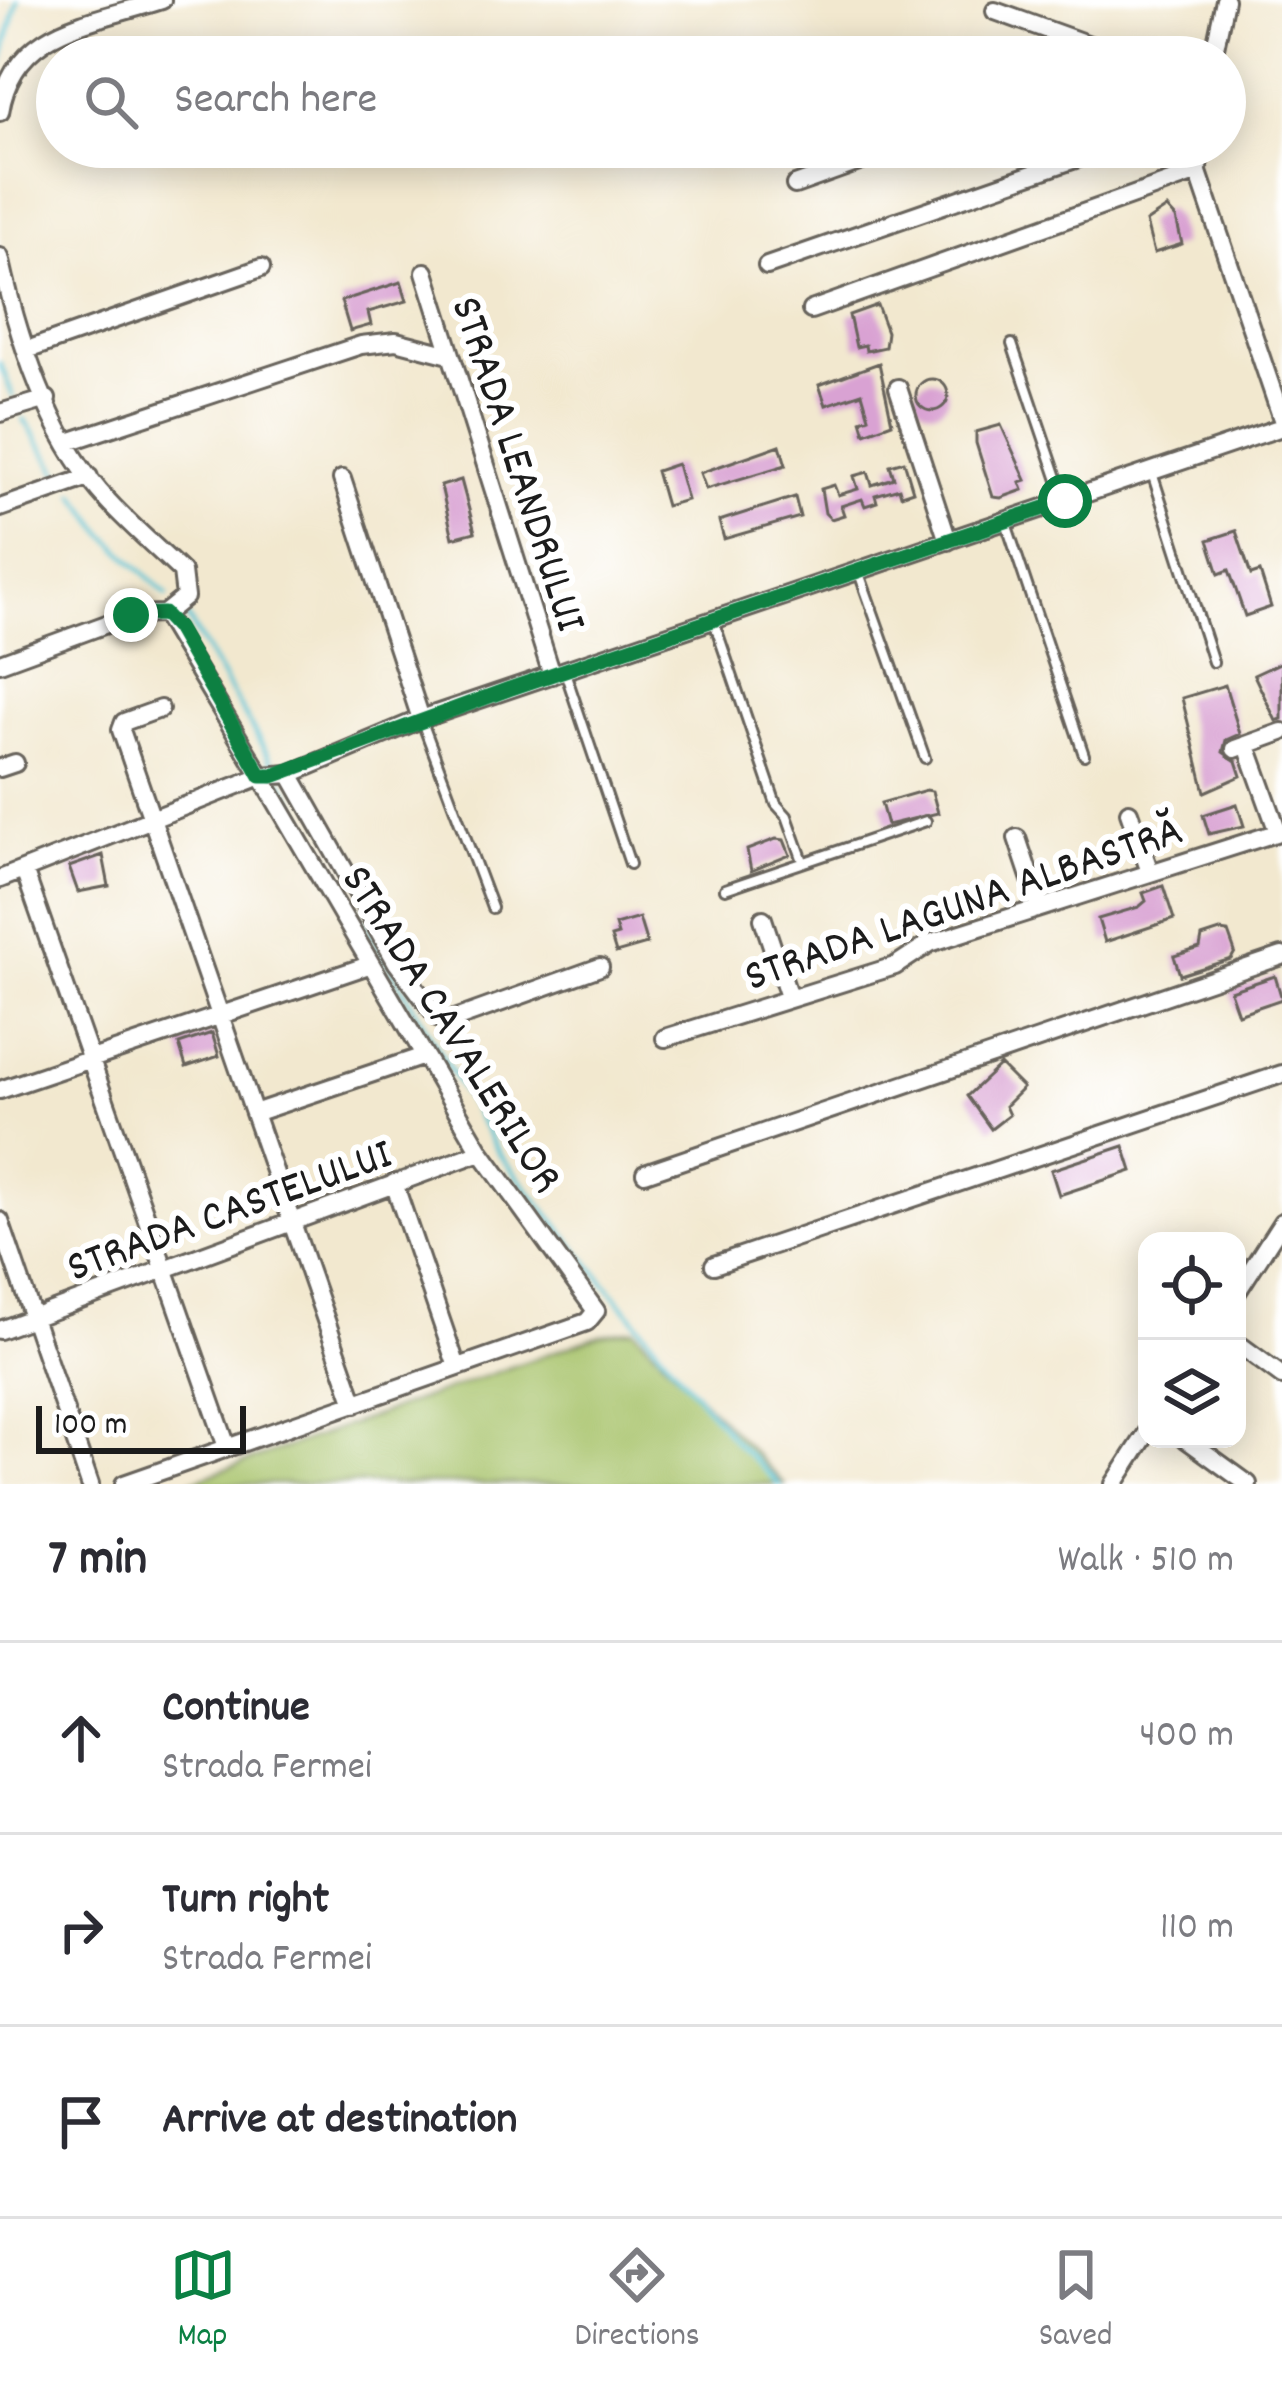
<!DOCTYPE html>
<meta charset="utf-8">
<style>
:root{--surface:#fff;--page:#f7f7f7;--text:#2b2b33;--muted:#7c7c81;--line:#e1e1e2;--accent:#0b8043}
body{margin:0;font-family:Dekko,sans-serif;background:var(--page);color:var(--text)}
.controls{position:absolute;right:36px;bottom:36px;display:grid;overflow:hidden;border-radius:24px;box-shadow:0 6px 30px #0003}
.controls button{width:108px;height:108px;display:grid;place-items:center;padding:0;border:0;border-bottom:3px solid var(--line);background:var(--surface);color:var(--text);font:60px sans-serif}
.scale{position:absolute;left:36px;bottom:30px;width:210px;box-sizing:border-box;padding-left:12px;border:6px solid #1c1c1c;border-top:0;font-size:33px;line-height:42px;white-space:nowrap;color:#1c1c1c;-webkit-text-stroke:9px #fff;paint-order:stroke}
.stop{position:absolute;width:36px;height:36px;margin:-27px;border:9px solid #0b8043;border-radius:50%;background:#fff}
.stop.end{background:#0b8043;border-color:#fff;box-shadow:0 3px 12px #0008}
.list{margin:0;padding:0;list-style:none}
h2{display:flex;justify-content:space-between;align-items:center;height:156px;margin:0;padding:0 48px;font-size:51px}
h2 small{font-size:39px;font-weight:400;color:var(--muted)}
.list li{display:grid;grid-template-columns:78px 1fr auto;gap:36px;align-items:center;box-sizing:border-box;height:192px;padding:0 48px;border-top:3px solid var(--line)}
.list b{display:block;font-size:45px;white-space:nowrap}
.list p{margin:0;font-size:39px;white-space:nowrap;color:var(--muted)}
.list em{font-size:39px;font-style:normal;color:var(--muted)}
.icon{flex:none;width:66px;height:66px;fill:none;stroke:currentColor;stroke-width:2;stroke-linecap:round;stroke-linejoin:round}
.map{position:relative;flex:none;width:1282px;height:1484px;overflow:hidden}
.search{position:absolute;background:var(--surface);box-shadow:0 6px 30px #0003;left:36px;right:36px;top:36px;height:132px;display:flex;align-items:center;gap:30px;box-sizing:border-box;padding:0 42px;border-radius:66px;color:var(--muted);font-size:45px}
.sheet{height:732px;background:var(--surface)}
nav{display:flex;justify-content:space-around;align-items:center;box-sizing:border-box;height:168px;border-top:3px solid var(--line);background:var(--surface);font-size:33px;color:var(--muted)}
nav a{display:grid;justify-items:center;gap:6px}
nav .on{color:var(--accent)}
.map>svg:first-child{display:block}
.green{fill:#a7c36a;stroke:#627043;stroke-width:3}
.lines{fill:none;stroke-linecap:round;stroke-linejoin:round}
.stream{stroke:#5ac4d5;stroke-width:4.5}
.building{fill:#d9a2d3}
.service-casing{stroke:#67635b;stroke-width:14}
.minor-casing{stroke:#67635b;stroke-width:22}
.service{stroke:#fff;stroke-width:8}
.minor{stroke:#fff;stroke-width:16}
.route{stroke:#0b8043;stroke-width:15}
.labels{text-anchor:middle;stroke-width:12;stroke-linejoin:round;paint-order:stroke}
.street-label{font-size:45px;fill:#1c1c1c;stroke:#fff}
</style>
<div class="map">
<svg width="1282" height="1484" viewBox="0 0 1282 1484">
<rect width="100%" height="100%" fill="#fff"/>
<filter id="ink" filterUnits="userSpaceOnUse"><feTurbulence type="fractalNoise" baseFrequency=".00833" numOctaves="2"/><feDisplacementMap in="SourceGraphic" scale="24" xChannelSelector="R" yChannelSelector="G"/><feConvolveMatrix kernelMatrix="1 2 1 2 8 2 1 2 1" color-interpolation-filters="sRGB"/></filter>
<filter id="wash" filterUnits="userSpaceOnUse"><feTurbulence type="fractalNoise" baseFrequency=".004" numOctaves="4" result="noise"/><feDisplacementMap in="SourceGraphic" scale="48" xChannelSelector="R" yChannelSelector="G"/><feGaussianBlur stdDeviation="2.7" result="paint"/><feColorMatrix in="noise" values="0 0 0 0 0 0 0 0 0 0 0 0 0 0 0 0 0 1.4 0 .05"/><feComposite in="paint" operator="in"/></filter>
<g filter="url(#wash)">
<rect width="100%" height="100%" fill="#f2e8cf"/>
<!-- green -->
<path class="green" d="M634 1329 784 1484H184L603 1334Z"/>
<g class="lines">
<!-- stream -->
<path class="stream" d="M0 68 18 0
M0 363 13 396
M24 419 60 475
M75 494 105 535 167 595
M185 613 277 771
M282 782 500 1155 736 1443 779 1484"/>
</g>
<g id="blocks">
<!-- building -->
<path class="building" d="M1167 208 1176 218 1182 244 1154 253 1146 222Z
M401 282 407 301 368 312 371 325 350 331 341 301Z
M877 305 887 332 885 347 866 351 865 345 856 347 849 315Z
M879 363 892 423 865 433 861 420 869 417 862 393 826 405 819 385Z
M916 395a16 16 0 1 1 32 0a16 16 0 1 1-32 0Z
M1001 425 1026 480 1020 482 1023 490 1001 498 993 497 976 443V432Z
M780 445 786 465 706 489 700 473Z
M904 461 913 491 901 495 899 488 875 495 877 502 865 506 862 499 841 506 844 515 831 519 825 513 821 489 834 485 838 495 858 489 854 476 868 472 872 485 894 478 890 465Z
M677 464 687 500 666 506 656 471Z
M461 480 475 532 453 538 441 486Z
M795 497 800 517 724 539 719 521Z
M1236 531 1251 575 1260 572 1271 607 1245 616 1229 570 1219 574 1208 540Z
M1282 662V719L1276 721 1254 675Z
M1225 685 1240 734 1226 740 1223 752 1236 761 1241 776 1205 792 1182 698Z
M926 790 932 791 938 813 887 825 881 803Z
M1237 804 1244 826 1209 834 1203 815Z
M776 839 784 840 790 855 751 871 747 850Z
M103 855 109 886 78 892 69 867Z
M1163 886 1174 919 1105 942 1098 919 1139 907 1146 901 1143 893Z
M639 918 647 944 616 953 611 937 618 935 615 925Z
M1220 931 1228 932 1235 952 1231 959 1180 975 1174 956 1200 948 1202 937Z
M1275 976 1282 999 1238 1014 1230 991Z
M212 1033 219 1056 186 1067 179 1044Z
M1000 1065 1023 1088 1005 1106 1009 1115 991 1129 967 1096Z
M1124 1146 1132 1171 1059 1195 1051 1170Z"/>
</g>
</g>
<g filter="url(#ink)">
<use href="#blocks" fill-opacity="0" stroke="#67635b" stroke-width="3"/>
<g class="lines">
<!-- service casing -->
<g class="service-casing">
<path id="service" d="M1012 344 1065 501
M1152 473 1213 662
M1006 523 1084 755
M859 573 925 758
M714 622 776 804 787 816 803 861
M565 672 630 864
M421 719 492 908
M725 889 926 821"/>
</g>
<!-- minor casing -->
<g class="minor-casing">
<path id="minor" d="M995 11 1123 57
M1213 57 1225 0
M0 112C13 27 92 23 162 0
M1127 147 1198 172
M1199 147 1198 172 1282 419
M795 185 901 147
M0 257C18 339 50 439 108 501 131 526 158 549 182 572L185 597 164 614
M767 266 1110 147
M425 272 552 675
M811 310 1198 172
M27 350 261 268
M898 388 948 541
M0 413 47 399
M68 442 361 345 396 341 450 355
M342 479 421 719
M0 508 89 477
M0 663 131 615 164 614 261 776 290 774 421 719 1282 427
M160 709 124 722 121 730 355 1404
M1235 749 1282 732
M1250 754 1278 832
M0 768 15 763
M290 774 397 963 439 1019 452 1020 600 967
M1129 812 1150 872
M1017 838 1040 907
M24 870 227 1447
M0 879 261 776 481 1152 596 1311 587 1322 124 1484
M763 919 789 997
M665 1038 895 966 930 943 1282 831
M0 1090 369 965
M254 1113 424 1056
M645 1173 1282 956
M394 1183 457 1367
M0 1221 90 1484
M714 1265 1282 1074
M1237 1292 1282 1222
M0 1330 481 1152
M1237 1343 1282 1376
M1186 1439 1248 1484
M1114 1484 1147 1433"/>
</g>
<!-- service -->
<use href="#service" class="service"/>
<!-- minor -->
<use href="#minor" class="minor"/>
</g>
</g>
<g class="lines" filter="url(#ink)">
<!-- route -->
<path class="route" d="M131 615 164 614 177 628 261 776H273L509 689 1065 501"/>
</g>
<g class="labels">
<!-- street labels -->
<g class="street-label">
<text transform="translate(522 463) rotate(72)" y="16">STRADA LEANDRULUI</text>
<text transform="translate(962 900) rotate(-19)" y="16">STRADA LAGUNA ALBASTRĂ</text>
<text transform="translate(455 1027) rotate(58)" y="16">STRADA CAVALERILOR</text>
<text transform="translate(228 1207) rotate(-20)" y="16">STRADA CASTELULUI</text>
</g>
</g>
</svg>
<div class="controls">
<button><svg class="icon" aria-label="locate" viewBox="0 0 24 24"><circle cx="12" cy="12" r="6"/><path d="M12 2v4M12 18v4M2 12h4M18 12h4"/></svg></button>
<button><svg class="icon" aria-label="layers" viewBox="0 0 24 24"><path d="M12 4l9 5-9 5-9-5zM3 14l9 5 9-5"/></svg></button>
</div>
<div class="scale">100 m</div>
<div class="stop" style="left:1065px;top:501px"></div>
<div class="stop end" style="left:131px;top:615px"></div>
<div class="search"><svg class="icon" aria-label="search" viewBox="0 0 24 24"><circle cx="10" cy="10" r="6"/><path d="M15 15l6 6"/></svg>Search here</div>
</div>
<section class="sheet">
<h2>7 min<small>Walk · 510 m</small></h2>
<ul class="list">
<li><svg class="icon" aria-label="ahead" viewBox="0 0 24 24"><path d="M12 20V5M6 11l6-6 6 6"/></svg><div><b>Continue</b><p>Strada Fermei</p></div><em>400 m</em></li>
<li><svg class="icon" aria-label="right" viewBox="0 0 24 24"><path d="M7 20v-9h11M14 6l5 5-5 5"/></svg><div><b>Turn right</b><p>Strada Fermei</p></div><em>110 m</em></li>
<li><svg class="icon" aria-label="arrive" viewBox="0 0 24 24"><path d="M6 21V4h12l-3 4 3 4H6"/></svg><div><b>Arrive at destination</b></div></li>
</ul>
</section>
<nav>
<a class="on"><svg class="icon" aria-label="map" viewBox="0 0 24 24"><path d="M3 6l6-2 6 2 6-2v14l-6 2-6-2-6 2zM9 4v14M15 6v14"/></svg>Map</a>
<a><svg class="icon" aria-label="directions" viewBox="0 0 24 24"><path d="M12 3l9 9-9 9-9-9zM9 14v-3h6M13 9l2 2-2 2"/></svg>Directions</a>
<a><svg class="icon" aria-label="saved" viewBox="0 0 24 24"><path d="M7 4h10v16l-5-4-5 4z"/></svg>Saved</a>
</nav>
